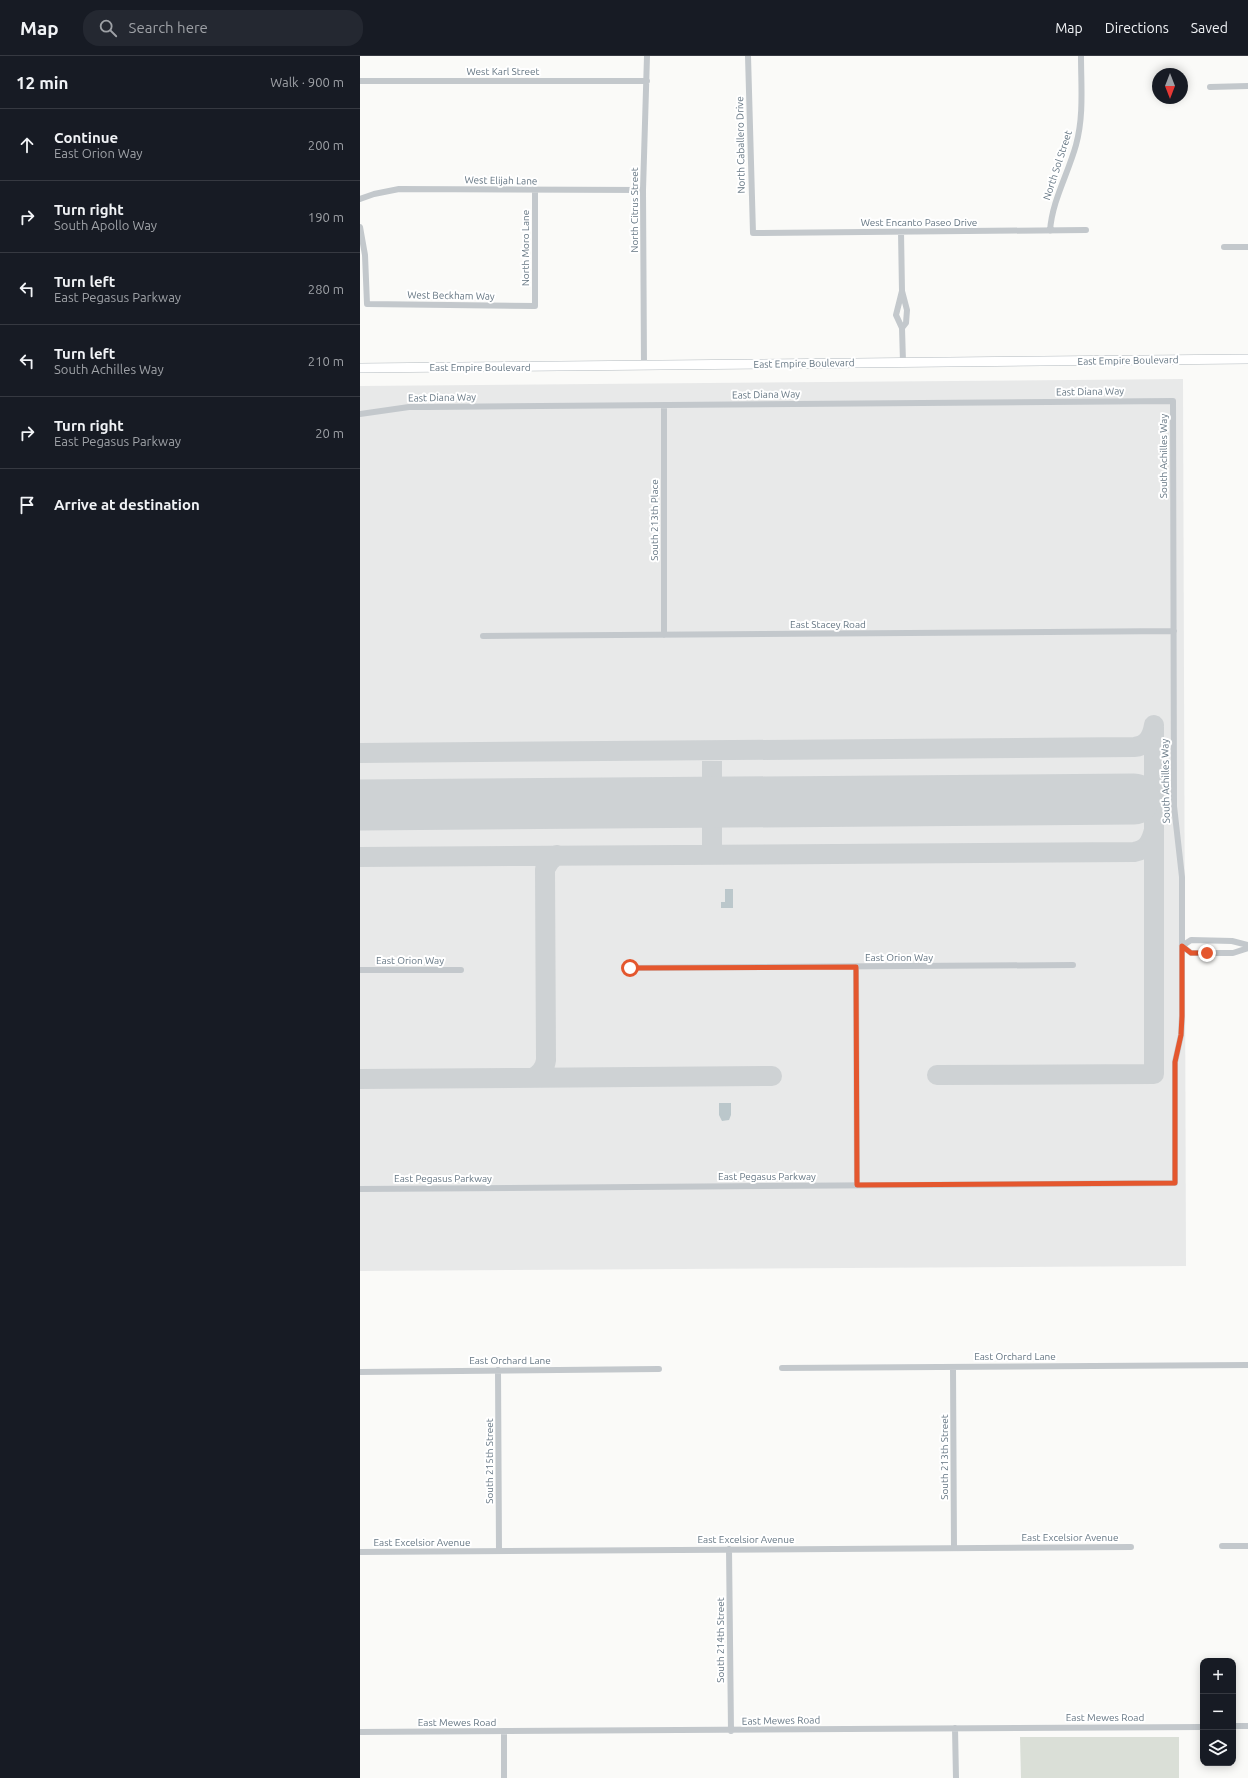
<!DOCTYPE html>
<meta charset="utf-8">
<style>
:root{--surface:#171b24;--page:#242831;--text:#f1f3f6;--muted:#9ea1a6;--line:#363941}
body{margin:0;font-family:Ubuntu,sans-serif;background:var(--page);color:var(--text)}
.controls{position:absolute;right:12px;bottom:12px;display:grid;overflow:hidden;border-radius:8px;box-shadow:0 2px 10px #0003}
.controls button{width:36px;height:36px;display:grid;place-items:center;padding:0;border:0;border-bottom:1px solid var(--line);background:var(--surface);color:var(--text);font:20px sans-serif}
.compass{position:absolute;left:792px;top:12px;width:36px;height:36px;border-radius:50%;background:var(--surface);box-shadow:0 2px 10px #0003;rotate:180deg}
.stop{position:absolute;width:12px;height:12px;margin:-9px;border:3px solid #e4572e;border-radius:50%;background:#fff}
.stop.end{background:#e4572e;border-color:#fff;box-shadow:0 1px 4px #0008}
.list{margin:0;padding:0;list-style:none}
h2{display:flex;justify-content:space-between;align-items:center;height:52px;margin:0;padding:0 16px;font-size:17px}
h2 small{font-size:13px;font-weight:400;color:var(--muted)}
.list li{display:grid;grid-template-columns:26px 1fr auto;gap:12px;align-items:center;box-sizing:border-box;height:72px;padding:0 16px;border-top:1px solid var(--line)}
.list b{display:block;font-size:15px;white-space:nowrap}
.list p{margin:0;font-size:13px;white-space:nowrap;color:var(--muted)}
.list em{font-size:13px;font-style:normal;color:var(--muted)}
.icon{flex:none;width:22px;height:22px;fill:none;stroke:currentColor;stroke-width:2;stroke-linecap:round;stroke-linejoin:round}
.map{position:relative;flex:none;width:888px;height:1722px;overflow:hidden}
header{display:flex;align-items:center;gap:24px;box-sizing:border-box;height:56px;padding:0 20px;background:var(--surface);border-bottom:1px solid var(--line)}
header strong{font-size:19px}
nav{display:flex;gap:22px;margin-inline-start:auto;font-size:14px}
.search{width:280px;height:36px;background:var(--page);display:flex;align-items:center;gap:10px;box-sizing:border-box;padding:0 14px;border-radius:16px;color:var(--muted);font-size:15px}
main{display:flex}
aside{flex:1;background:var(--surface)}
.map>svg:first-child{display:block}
.built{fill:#e8e9e9}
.green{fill:#dadfd7}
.water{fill:#bbc7cb}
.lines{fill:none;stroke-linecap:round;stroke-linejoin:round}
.taxiway{stroke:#ced2d4;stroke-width:20}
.runway{stroke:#ced2d4;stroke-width:51}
.secondary-casing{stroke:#b3babf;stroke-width:10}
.street{stroke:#c3c8cc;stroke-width:6}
.secondary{stroke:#fff;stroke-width:9}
.route{stroke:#e4572e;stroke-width:5}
.labels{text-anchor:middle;stroke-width:4;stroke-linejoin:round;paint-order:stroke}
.street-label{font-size:10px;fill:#657683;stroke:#fff}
</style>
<header>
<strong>Map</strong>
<div class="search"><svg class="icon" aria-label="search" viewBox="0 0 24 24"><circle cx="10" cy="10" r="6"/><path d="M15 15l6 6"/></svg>Search here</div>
<nav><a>Map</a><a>Directions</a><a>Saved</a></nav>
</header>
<main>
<aside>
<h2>12 min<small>Walk · 900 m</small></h2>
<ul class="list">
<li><svg class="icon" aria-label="ahead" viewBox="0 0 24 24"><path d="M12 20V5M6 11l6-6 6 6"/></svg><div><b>Continue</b><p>East Orion Way</p></div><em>200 m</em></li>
<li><svg class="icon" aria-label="right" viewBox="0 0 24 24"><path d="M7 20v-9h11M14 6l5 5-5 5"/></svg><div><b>Turn right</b><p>South Apollo Way</p></div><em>190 m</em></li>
<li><svg class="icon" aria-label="left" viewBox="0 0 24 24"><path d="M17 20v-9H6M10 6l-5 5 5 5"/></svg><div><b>Turn left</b><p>East Pegasus Parkway</p></div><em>280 m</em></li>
<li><svg class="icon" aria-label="left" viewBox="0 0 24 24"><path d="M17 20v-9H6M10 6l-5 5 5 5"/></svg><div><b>Turn left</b><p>South Achilles Way</p></div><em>210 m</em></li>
<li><svg class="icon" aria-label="right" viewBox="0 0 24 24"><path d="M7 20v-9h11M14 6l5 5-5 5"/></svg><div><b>Turn right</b><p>East Pegasus Parkway</p></div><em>20 m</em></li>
<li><svg class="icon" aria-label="arrive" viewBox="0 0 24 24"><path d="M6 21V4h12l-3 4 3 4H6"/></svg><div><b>Arrive at destination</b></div></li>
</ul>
</aside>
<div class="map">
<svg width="888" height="1722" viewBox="0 0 888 1722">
<rect width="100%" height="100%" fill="#fafaf8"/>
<!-- built -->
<path class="built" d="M823 323 826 1210 0 1215V330Z"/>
<!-- green -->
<path class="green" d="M660 1681H819V1722H661Z"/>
<!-- water -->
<path class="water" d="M365 833H373V852H361V846H365Z
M359 1047H371V1059L369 1064 362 1065 359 1059Z"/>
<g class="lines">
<!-- taxiway -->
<path class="taxiway" d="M352 695V799
M0 697 774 691C787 690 792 681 794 669
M774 743C786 742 791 733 794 722
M0 801 774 796C787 794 791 786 794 774
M577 1019 794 1018V671
M173 1022C180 1018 185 1012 186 1004L185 813 190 805 197 799
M0 1023 412 1020"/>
<!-- runway -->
<path class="runway" d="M0 749 774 743"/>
<!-- secondary casing -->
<g class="secondary-casing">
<path id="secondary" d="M0 312 888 303"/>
</g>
<!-- street -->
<path class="street" d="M388 0 393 177 726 174
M0 25H287
M850 31 888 30
M0 143 14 138 39 133 283 134
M0 171 5 199 7 248 175 250V134
M690 175C692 145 708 118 716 89 724 60 721 30 721 0
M541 176 542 235 536 259 542 272
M864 191H888
M542 235 547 254 546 267 542 272 543 306
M284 309 283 134 287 0
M304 349V579
M0 358 49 351H67L813 345 814 750 822 821V960L821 979 815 1006V1127L0 1133
M123 580 814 575
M888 889 872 885 831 884 822 890 831 897H873L888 892
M496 911 497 1129
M270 912 713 909
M0 914H101
M593 1311 594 1492
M422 1312 888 1309
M138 1314 139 1495
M0 1316 299 1313
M862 1490H888
M369 1493 371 1675
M0 1496 771 1491
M873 1670H888
M595 1672 596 1722
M144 1675V1722
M0 1676 843 1671"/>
<!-- secondary -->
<use href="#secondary" class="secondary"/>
</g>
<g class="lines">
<!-- route -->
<path class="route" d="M270 912 496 911 497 1129 815 1127V1006L821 979 822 960V890L831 897H847"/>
</g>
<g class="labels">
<!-- street labels -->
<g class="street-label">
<text x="143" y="19">West Karl Street</text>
<text transform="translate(380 89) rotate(-91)" y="4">North Caballero Drive</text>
<text transform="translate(697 109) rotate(-72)" y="4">North Sol Street</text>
<text transform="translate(141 124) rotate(1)" y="4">West Elijah Lane</text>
<text transform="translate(274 154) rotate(-90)" y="4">North Citrus Street</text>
<text x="559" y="170">West Encanto Paseo Drive</text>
<text transform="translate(165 192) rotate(-90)" y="4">North Moro Lane</text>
<text transform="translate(91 239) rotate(1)" y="4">West Beckham Way</text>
<text transform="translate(768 304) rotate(-1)" y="4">East Empire Boulevard</text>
<text transform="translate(444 307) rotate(-1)" y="4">East Empire Boulevard</text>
<text x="120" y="315">East Empire Boulevard</text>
<text transform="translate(730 335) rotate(-1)" y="4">East Diana Way</text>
<text transform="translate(406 338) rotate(-1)" y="4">East Diana Way</text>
<text transform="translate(82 341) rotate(-1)" y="4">East Diana Way</text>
<text transform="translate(803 400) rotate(-90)" y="4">South Achilles Way</text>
<text transform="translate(294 464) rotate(-90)" y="4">South 213th Place</text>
<text x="468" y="572">East Stacey Road</text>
<text transform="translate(805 725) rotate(-91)" y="4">South Achilles Way</text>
<text x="539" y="905">East Orion Way</text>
<text x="50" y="908">East Orion Way</text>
<text x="407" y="1124">East Pegasus Parkway</text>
<text x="83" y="1126">East Pegasus Parkway</text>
<text x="655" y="1304">East Orchard Lane</text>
<text x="150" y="1308">East Orchard Lane</text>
<text transform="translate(584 1401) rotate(-90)" y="4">South 213th Street</text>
<text transform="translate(129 1405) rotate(-90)" y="4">South 215th Street</text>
<text x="710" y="1485">East Excelsior Avenue</text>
<text x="386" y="1487">East Excelsior Avenue</text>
<text x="62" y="1490">East Excelsior Avenue</text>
<text transform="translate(360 1584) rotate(-90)" y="4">South 214th Street</text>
<text x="745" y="1665">East Mewes Road</text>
<text transform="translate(421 1664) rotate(-1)" y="4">East Mewes Road</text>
<text x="97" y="1670">East Mewes Road</text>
</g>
</g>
</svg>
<div class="controls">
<button>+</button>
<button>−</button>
<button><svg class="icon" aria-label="layers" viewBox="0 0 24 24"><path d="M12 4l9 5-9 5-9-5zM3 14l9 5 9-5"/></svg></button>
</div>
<svg class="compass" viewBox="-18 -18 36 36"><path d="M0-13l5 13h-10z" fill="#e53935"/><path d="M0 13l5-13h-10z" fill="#9ea1a6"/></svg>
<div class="stop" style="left:270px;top:912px"></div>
<div class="stop end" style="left:847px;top:897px"></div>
</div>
</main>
